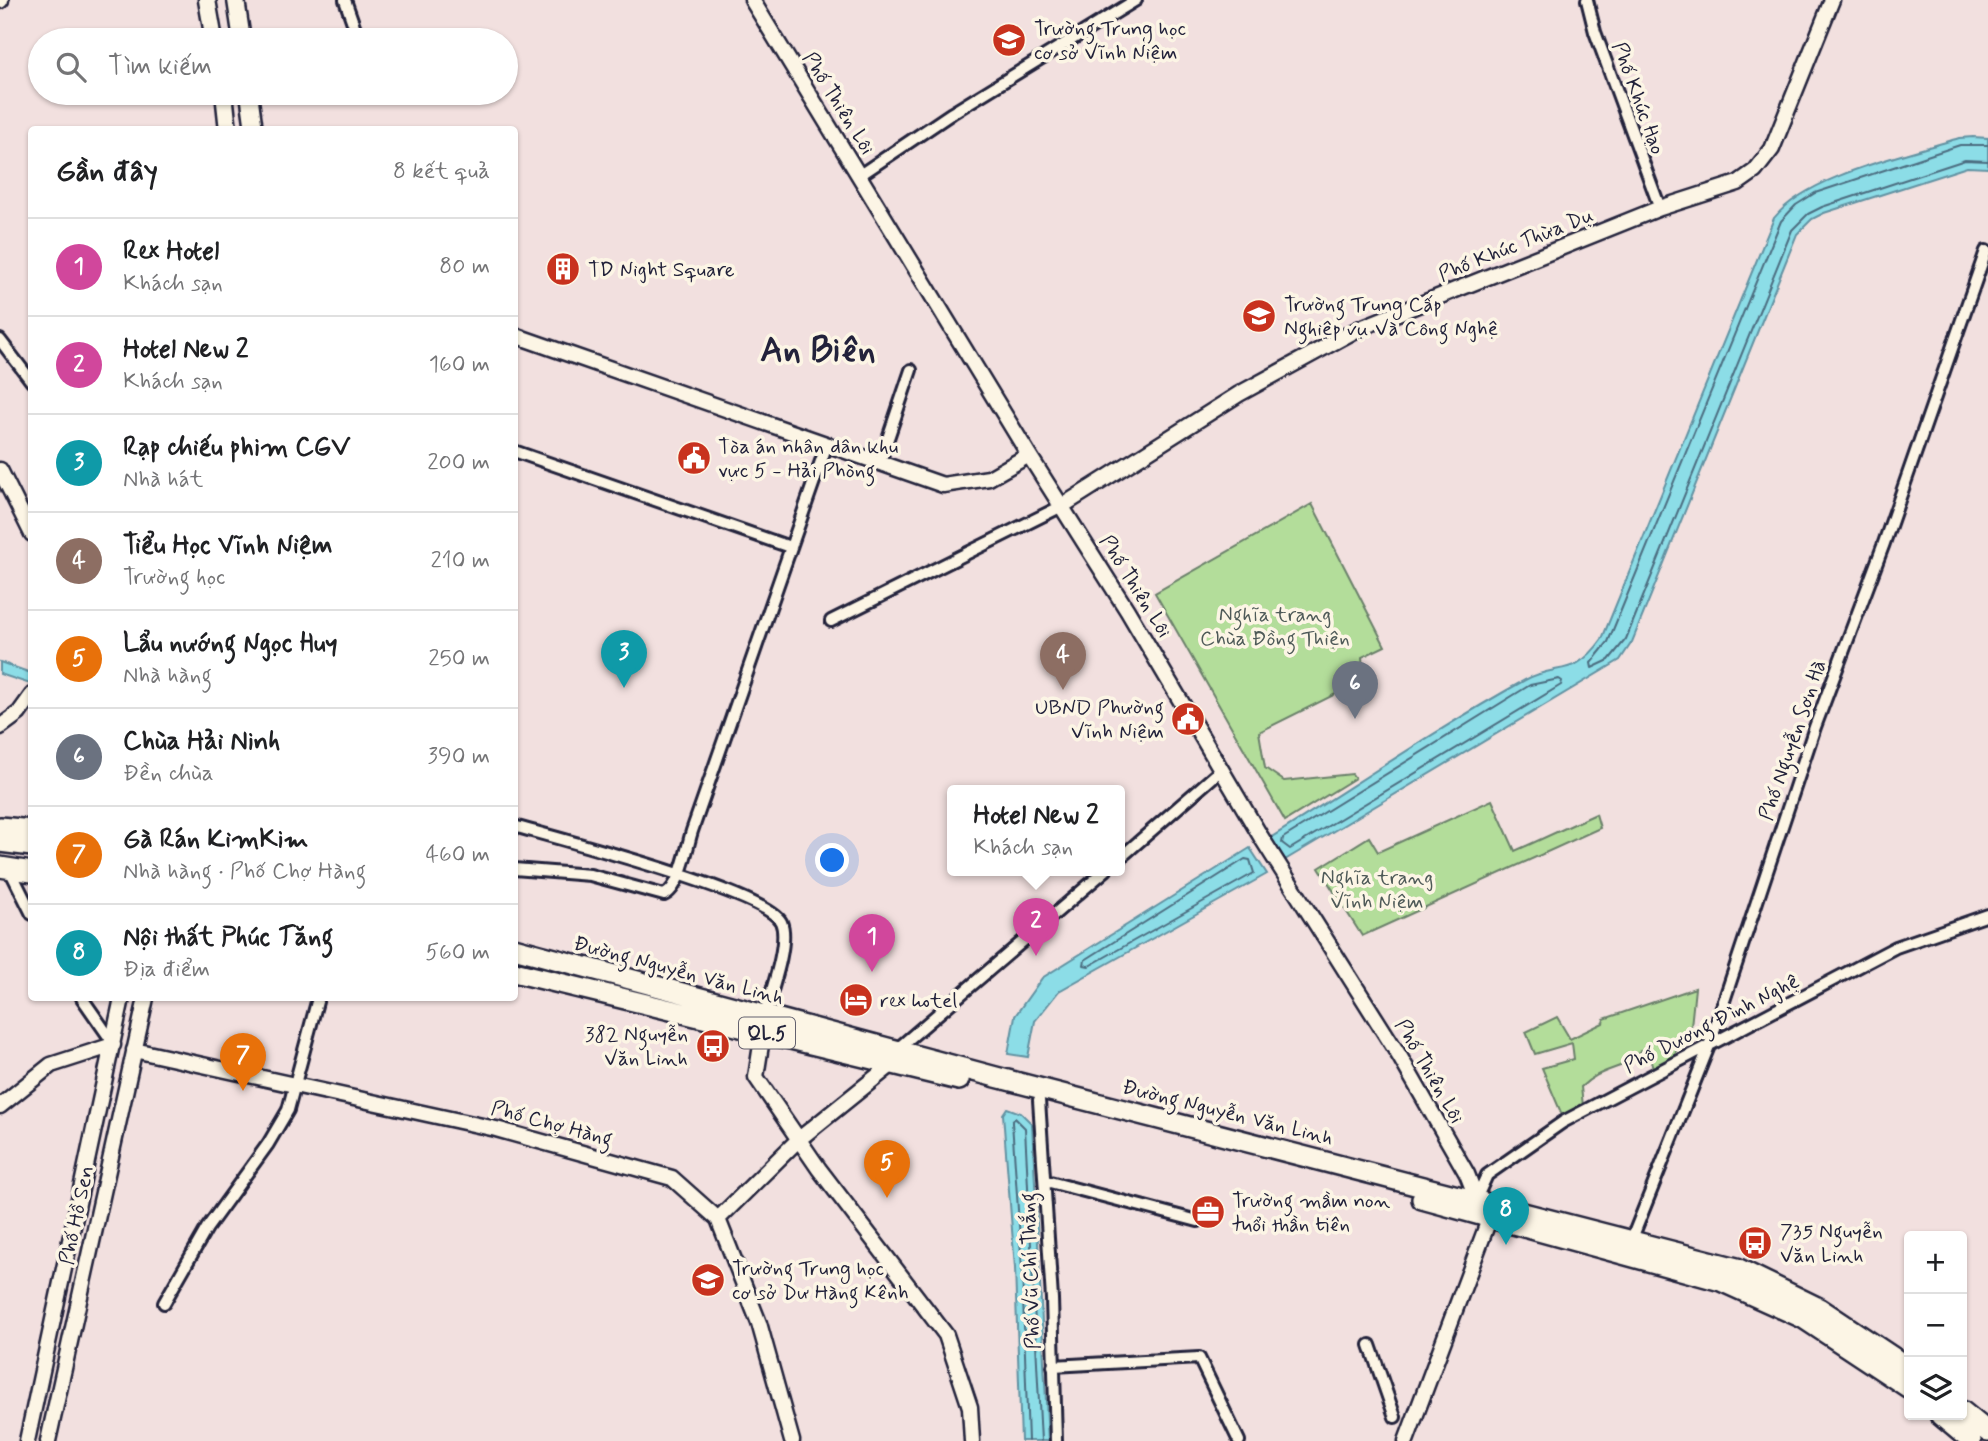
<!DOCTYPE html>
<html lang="vi">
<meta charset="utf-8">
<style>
:root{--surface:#fff;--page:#f2f2f2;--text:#202124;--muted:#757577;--line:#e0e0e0;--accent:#d93025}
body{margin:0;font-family:Mynerve,sans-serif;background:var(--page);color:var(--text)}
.controls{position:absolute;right:21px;bottom:21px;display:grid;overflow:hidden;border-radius:7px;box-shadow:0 2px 5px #0004}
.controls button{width:63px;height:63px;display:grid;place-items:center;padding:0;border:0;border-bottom:2px solid var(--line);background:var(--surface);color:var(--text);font:35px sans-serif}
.you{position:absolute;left:833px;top:861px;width:24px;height:24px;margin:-18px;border:5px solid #fff;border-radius:50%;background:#1a73e8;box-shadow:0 0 0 10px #1a73e833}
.badge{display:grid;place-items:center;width:46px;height:46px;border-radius:50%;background:var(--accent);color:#fff;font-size:23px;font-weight:700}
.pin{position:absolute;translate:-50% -58px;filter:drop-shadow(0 2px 4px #0008)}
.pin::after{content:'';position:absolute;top:37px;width:24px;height:21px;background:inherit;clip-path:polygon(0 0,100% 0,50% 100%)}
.popup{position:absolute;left:947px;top:785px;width:178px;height:91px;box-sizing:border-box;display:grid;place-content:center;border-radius:7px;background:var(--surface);filter:drop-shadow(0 2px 5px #0005);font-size:23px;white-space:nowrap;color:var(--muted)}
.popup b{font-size:26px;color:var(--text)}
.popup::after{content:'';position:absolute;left:50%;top:100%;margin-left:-14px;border:14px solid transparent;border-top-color:var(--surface)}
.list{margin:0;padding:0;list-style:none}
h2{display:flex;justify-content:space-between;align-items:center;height:91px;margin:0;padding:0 28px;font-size:30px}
h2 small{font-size:23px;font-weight:400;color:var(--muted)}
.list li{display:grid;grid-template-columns:46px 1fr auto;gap:21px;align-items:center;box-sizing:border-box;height:98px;padding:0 28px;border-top:2px solid var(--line)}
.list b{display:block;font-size:26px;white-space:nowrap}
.list p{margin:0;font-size:23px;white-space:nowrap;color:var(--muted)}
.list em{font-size:23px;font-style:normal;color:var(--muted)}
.icon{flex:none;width:38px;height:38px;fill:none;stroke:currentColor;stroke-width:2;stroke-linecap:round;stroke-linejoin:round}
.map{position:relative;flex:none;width:1988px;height:1441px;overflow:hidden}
.search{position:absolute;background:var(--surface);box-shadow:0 2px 5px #0004;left:28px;top:28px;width:490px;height:77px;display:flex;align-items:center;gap:18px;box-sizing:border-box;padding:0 24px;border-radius:38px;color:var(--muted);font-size:26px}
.panel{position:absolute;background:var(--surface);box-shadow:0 2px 5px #0004;left:28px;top:126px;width:490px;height:875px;border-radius:7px}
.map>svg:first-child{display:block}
.green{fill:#b3dd9a;stroke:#6a806a;stroke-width:2}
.water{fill:#8cdde7;stroke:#6292a2;stroke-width:2}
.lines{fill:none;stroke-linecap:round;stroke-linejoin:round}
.shore{stroke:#4c6d80;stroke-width:2}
.street-casing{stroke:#22223b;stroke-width:16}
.secondary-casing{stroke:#22223b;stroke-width:19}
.primary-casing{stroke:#22223b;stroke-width:21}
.highway-casing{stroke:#22223b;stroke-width:24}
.street{stroke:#fcf5e5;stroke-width:10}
.secondary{stroke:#fcf5e5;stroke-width:14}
.primary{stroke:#fcf5e5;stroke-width:16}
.highway{stroke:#fcf5e5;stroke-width:19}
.labels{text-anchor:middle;stroke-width:7;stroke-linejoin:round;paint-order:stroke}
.shield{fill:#fcf5e5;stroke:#63616e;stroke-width:2}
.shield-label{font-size:19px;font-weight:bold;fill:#22223b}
.poi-label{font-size:21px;fill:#22223b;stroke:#fcf5e5;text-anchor:start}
.street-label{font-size:21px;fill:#22223b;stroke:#fcf5e5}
.park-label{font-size:21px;fill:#4e5a58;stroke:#fcf5e5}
.town-label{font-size:35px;font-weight:bold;fill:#22223b;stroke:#fcf5e5}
</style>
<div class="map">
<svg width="1988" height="1441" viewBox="0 0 1988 1441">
<rect width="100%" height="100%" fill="#f2e0df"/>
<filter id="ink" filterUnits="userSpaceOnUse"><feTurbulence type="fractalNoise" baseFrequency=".0143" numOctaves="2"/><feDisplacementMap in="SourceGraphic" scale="14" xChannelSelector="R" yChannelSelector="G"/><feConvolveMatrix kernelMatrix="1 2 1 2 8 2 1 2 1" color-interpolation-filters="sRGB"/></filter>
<g filter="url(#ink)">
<!-- green -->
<path class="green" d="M1312 504 1385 646 1362 657 1364 680 1259 732 1265 768 1284 781 1352 774 1355 778 1285 821 1155 593Z
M1492 800 1515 851 1596 814 1600 828 1362 936 1319 868 1369 837 1378 852Z
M1695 988 1690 1036 1685 1038 1683 1035 1674 1057 1653 1068 1647 1047C1636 1051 1634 1060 1625 1064 1606 1072 1597 1072 1581 1087L1583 1106 1562 1115 1542 1068 1574 1059 1572 1043 1535 1054 1526 1032 1557 1017 1570 1039 1603 1023 1604 1019Z"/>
<!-- water -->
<path class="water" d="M1973 137 1988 138V168L1967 167 1824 213 1812 219 1797 234 1632 642 1620 660 1285 860 1270 838C1355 785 1438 728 1525 680 1558 662 1574 679 1602 639L1774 218C1808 175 1906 155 1959 138Z
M0 662 31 673 30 684 0 674Z
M1250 848 1267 874 1059 991 1035 1021 1028 1057 1008 1054 1015 1016 1042 978Z
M1007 1108 1021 1113 1032 1124 1048 1441H1021L1015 1268 1003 1114Z"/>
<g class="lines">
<!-- shore -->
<path class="shore" d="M1988 145H1960L1815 193 1796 205 1781 221 1608 642 1591 663 1592 668 1609 660 1626 639 1792 230 1808 214 1822 207 1965 160 1988 161
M1559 679 1562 681 1561 685 1290 849 1282 843 1283 838 1530 685Z
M1245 859 1250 860 1254 873 1089 966 1084 965 1085 960Z
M1028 1441 1022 1268 1012 1122 1015 1118 1025 1128 1041 1441"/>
<!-- street casing -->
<g class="street-casing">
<path id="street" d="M345 0 359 40
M1587 0 1595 32 1660 208
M860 175 952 113 1136 0
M0 340 32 382
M514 451 790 547
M880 462 911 370
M831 621 1062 506
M514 826C556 838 766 892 781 922 790 942 770 995 764 1017
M1120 858 1221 770
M9 868 32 914
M514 869 590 875 664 895C680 889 687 847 692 831L827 444
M82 998 114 1044
M896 1050 1106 870
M1039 1100 1052 1299 1056 1441
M1046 1181 1198 1221
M1476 1199 1487 1175 1563 1122 1896 947 1988 915
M1631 1241 1709 1046 1815 727 1883 546 1986 251
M164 1303 207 1228 268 1144 288 1110 318 998
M1370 1345 1395 1417
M1053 1366 1199 1358 1239 1441"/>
</g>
<!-- secondary casing -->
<g class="secondary-casing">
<path id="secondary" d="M752 0 1029 455 1127 610 1261 837 1400 1057 1467 1174 1487 1225 1406 1441
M0 1 1 0
M514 335 943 485 989 478 1029 455
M0 470 32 534
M1062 506 1239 394 1358 329 1660 208 1738 183 1755 171 1772 149 1832 0
M0 727 19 713 32 695
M763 1032 756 1077 819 1169 946 1335 970 1407 972 1441
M134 1050 496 1129 672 1178 718 1219 759 1323 792 1441
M0 1106 51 1065 113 1045
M718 1219 798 1140 891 1065
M27 1441 122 998
M48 1441 146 998"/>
</g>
<!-- primary casing -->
<g class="primary-casing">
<path id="primary" d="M207 0 214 40
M236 0 242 40
M224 93 228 130
M249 93 254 130"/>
</g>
<!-- highway casing -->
<g class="highway-casing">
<path id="highway" d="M0 827 32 830
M0 842 32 846
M0 867 32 872
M514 948 996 1077 1737 1268 1819 1308 1909 1368
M514 972 959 1080
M1422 1199 1721 1281 1803 1318 1909 1388
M1962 1411 1988 1432
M1940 1415 1971 1441"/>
</g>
<!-- street -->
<use href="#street" class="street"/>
<!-- secondary -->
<use href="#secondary" class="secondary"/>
<!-- primary -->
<use href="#primary" class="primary"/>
<!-- highway -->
<use href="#highway" class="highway"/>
</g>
</g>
<!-- icons -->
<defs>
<g id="school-disc" transform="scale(1.75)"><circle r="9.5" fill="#c8321e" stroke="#fcf5e5"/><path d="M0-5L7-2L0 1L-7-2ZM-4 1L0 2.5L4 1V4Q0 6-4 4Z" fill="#fff"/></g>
<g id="building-disc" transform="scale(1.75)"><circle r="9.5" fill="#c8321e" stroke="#fcf5e5"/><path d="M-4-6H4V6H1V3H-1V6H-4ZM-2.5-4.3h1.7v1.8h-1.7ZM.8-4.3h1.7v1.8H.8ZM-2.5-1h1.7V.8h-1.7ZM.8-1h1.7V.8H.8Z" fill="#fff"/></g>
<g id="university-disc" transform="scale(1.75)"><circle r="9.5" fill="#c8321e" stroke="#fcf5e5"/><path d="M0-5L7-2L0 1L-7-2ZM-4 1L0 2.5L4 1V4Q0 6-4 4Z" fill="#fff"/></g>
<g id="civic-disc" transform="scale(1.75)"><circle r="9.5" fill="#c8321e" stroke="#fcf5e5"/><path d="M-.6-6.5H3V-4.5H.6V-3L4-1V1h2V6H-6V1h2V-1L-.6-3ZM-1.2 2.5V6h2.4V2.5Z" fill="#fff"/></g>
<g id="hotel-disc" transform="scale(1.75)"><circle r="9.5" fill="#c8321e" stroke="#fcf5e5"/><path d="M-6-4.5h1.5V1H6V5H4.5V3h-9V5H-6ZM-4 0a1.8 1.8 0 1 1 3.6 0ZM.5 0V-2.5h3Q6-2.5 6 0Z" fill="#fff"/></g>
<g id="bus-disc" transform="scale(1.75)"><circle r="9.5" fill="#c8321e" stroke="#fcf5e5"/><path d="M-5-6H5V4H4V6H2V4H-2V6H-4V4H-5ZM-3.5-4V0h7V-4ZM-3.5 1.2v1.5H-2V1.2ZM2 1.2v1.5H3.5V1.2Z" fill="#fff"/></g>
<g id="office-disc" transform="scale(1.75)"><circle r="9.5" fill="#c8321e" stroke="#fcf5e5"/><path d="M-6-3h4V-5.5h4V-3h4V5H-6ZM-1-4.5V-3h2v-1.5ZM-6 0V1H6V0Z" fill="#fff"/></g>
</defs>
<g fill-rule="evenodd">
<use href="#school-disc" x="1009" y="40"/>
<use href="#building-disc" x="563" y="269"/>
<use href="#university-disc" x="1259" y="316"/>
<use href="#civic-disc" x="694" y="458"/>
<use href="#civic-disc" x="1188" y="719"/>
<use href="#hotel-disc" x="856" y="1000"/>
<use href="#bus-disc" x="713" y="1046"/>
<use href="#office-disc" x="1208" y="1212"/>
<use href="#bus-disc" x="1755" y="1243"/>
<use href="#school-disc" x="708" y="1280"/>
</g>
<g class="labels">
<!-- shield labels -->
<rect class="shield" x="739" y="1017.5" width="56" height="31" rx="5"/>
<g class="shield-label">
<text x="767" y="1040">QL.5</text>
</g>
<!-- poi labels -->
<g class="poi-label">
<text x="1034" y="35">Trường Trung học<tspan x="1034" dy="24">cơ sở Vĩnh Niệm</tspan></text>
<text x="588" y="276">TD Night Square</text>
<text x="1284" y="311">Trường Trung Cấp<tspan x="1284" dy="24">Nghiệp vụ Và Công Nghệ</tspan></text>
<text x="718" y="453">Tòa án nhân dân khu<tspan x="718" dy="24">vực 5 - Hải Phòng</tspan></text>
<text x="1164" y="714" text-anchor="end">UBND Phường<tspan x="1164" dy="24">Vĩnh Niệm</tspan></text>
<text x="880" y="1007">rex hotel</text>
<text x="688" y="1041" text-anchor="end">382 Nguyễn<tspan x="688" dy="24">Văn Linh</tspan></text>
<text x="1232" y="1207">Trường mầm non<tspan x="1232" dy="24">tuổi thần tiên</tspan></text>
<text x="1780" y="1238">735 Nguyễn<tspan x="1780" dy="24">Văn Linh</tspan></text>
<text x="732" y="1275">Trường Trung học<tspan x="732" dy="24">cơ sở Dư Hàng Kênh</tspan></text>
</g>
<!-- street labels -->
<g class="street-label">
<text transform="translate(1639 98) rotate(70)" y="7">Phố Khúc Hạo</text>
<text transform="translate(839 103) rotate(58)" y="7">Phố Thiên Lôi</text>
<text transform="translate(1516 244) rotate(-22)" y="7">Phố Khúc Thừa Dụ</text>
<text transform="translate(1136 586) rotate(58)" y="7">Phố Thiên Lôi</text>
<text transform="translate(1792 740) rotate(-71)" y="7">Phố Nguyễn Sơn Hà</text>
<text transform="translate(679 970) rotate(15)" y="7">Đường Nguyễn Văn Linh</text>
<text transform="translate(1711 1023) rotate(-27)" y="7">Phố Dương Đình Nghệ</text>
<text transform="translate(1430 1071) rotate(60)" y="7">Phố Thiên Lôi</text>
<text transform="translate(1228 1112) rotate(14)" y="7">Đường Nguyễn Văn Linh</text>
<text transform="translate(552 1123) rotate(15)" y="7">Phố Chợ Hàng</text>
<text transform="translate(76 1215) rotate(-78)" y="7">Phố Hồ Sen</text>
<text transform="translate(1030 1271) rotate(-92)" y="7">Phố Vũ Chí Thắng</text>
</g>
<!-- park labels -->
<g class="park-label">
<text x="1275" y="621">Nghĩa trang<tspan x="1275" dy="24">Chùa Đồng Thiện</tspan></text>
<text x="1377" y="884">Nghĩa trang<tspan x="1377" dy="24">Vĩnh Niệm</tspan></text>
</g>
<!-- town labels -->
<g class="town-label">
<text x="818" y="361">An Biên</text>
</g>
</g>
</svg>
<div class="controls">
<button>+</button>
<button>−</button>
<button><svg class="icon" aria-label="layers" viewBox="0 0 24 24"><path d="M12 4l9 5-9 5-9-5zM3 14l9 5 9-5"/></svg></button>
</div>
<div class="you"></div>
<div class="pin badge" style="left:872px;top:972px;background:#d1479c">1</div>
<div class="pin badge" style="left:1036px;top:956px;background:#d1479c">2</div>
<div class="popup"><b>Hotel New 2</b>Khách sạn</div>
<div class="pin badge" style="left:624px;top:688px;background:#0f9aa8">3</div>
<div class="pin badge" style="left:1063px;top:690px;background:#8d6e63">4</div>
<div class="pin badge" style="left:887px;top:1198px;background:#e8710a">5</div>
<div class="pin badge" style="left:1355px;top:719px;background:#6b7280">6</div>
<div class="pin badge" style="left:243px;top:1091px;background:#e8710a">7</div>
<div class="pin badge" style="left:1506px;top:1245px;background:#0f9aa8">8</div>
<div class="search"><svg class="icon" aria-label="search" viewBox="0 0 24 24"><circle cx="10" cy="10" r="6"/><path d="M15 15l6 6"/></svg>Tìm kiếm</div>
<section class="panel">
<h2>Gần đây<small>8 kết quả</small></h2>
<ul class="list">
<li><span class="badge" style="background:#d1479c">1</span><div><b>Rex Hotel</b><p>Khách sạn</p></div><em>80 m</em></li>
<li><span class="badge" style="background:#d1479c">2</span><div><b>Hotel New 2</b><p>Khách sạn</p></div><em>160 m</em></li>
<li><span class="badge" style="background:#0f9aa8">3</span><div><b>Rạp chiếu phim CGV</b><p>Nhà hát</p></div><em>200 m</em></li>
<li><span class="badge" style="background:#8d6e63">4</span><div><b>Tiểu Học Vĩnh Niệm</b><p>Trường học</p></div><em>210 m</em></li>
<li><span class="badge" style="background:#e8710a">5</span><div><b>Lẩu nướng Ngọc Huy</b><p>Nhà hàng</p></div><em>250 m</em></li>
<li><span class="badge" style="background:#6b7280">6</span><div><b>Chùa Hải Ninh</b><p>Đền chùa</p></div><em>390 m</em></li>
<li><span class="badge" style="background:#e8710a">7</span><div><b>Gà Rán KimKim</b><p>Nhà hàng · Phố Chợ Hàng</p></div><em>460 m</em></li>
<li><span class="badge" style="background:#0f9aa8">8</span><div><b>Nội thất Phúc Tăng</b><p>Địa điểm</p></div><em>560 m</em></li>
</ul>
</section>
</div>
